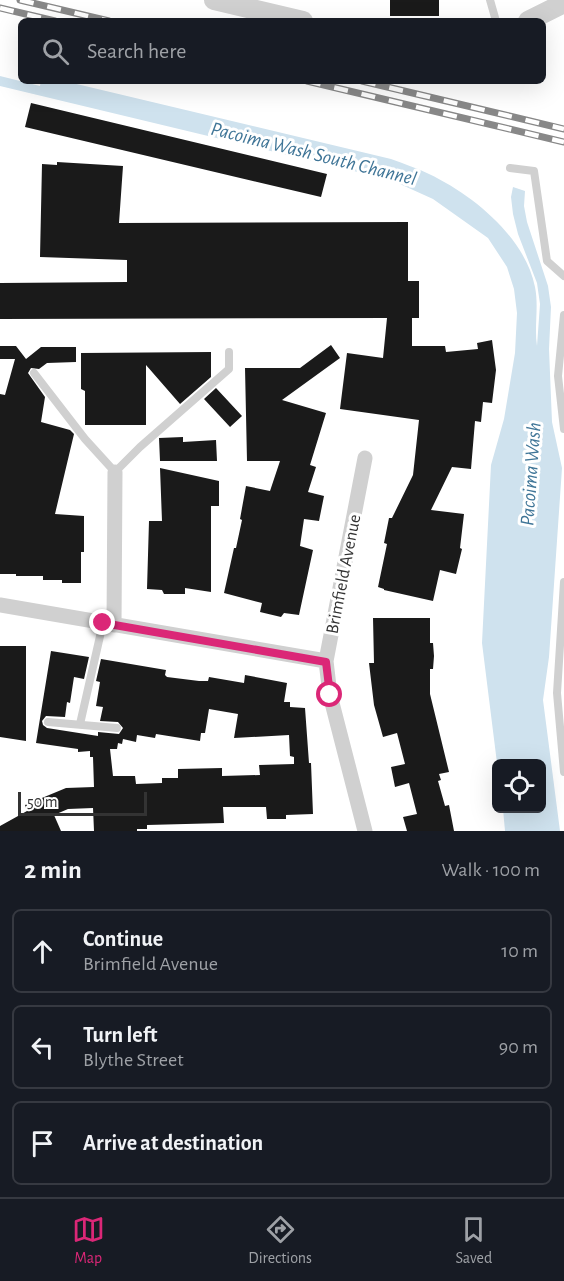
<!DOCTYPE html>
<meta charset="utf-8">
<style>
:root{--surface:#171b24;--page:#20242c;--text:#f1f3f6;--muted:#9ea1a6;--line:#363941;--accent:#db2777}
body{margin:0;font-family:"Alegreya Sans",sans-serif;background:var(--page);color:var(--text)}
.controls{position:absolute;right:18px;bottom:18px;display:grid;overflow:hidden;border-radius:9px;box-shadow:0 6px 24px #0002}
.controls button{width:54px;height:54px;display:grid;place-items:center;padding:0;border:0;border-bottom:2px solid var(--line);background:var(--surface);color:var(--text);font:30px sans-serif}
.scale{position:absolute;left:18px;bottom:15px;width:129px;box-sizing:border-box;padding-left:6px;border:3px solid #333;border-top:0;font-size:16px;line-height:21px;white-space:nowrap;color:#333;-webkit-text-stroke:4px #fff;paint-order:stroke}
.stop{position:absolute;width:18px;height:18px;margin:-14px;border:4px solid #db2777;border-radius:50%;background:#fff}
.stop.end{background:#db2777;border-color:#fff;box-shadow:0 2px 6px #0008}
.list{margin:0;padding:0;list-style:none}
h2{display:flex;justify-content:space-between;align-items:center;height:78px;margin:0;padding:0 24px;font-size:26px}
h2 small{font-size:20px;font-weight:400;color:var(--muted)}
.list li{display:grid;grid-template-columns:39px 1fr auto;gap:18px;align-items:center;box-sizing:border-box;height:84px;margin:0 12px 12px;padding:0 12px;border:2px solid var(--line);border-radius:9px}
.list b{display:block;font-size:22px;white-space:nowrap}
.list p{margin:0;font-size:20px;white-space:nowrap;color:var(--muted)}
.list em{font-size:20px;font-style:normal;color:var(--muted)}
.icon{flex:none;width:33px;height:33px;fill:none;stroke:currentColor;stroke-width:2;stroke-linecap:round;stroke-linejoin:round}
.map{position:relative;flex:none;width:564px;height:831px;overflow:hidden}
.search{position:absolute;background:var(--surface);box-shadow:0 6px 24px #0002;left:18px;right:18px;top:18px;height:66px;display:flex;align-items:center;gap:15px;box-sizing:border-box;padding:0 21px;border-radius:9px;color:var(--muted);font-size:22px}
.sheet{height:366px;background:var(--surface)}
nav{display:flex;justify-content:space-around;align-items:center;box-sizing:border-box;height:84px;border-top:2px solid var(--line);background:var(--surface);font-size:16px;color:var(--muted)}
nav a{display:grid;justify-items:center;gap:3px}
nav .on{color:var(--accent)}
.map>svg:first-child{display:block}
.water{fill:#cfe2ee}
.building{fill:#1a1a1a;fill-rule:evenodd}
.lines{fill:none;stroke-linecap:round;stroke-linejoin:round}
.service{stroke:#d0d0d0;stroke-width:8}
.minor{stroke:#d0d0d0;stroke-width:15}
.tertiary{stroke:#d0d0d0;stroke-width:20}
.rail-casing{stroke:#888;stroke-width:7}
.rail{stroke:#fff;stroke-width:4.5;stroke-dasharray:14;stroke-linecap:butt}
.route{stroke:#db2777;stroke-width:8}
.labels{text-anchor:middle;stroke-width:6;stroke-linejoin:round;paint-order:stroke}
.street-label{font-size:18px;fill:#333;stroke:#fff}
.water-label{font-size:20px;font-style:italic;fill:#3f7597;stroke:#fff}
</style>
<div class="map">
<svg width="564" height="831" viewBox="0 0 564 831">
<rect width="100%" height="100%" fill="#fff"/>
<!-- water -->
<path class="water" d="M0 76 40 86 41 81H64L391 159C404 164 417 168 429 174 473 195 525 237 535 287 539 307 534 327 537 346L540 304 537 283 518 234 513 214 511 197 513 187 525 191 524 206 527 222 548 286 551 307 549 349 552 422 562 468 549 657 543 700 560 831H505L503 809 542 808V764L497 763 482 643 491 465 504 419 515 353 517 313 514 289 507 267 488 238 433 199 391 180 0 86Z"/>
<!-- building -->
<path class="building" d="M390 0H439V16H390Z
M31 103 327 174 321 197 25 127Z
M57 162 123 166 119 223 408 222V281H419V318H412V346H445L446 352 478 349 477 343 492 340 496 370 492 403 483 402 481 422 475 421 471 469 452 467 431 510 464 514 460 548 462 549 456 574 440 570 433 601 384 590V589L378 587 387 544 384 543 389 518H392L413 475 419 420 340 409 347 353 383 358 387 318 0 319V283L127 282V260L40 257 42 164 57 165Z
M331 345 340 358 282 400 326 413 310 465 316 467 308 492 324 496 319 521 304 519 300 546 313 550 299 615 284 613 281 617 260 612 262 603 224 593 234 548H236L242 520 240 519 246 486 270 491 280 461H247L245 368H300Z
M0 346H16L26 359 41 347H76V362L47 363 39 369 31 368 28 373 45 397 41 422 70 430 74 434 55 514 84 516V552H81V583H62V580H43V576H16V574H0V394L5 395 15 359H0Z
M211 352V377L180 404 146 365V425H85V391L81 389V353Z
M216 388 242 416 230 427 204 399Z
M183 437V442L216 440 217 461H160L159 438Z
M160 468 219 481V506H211V592L185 588V594H164L162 590 147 589 149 521H162Z
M373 618H430V643H433L434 656 433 669H430V694L449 772 439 774 441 780 438 781 445 806 449 805 454 831H407L403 817 417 814 409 783 395 787 391 767 405 764 397 733 383 737 374 705 369 663H374Z
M0 646H26V741L0 737Z
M51 651 89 657 84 679 74 677 70 703 67 702 65 717 46 716 42 721 43 725 47 728 98 736V732L119 734 123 728 118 722 100 721 103 707 96 706 100 682 96 681 101 659 166 670 165 675 167 677 199 681H208L209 677 244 683 245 675 287 683 284 702H290V707L305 708 309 763H311L313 814 286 815V819H267L266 807H223L224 823 147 825V829H137V831H94L93 808 68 809 54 815 61 831H0V826L27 811 25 805 66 788 94 787 93 757H90V751L78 752V749L36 743ZM209 709 238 714 234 738 289 735 290 756 294 757V764L259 765 260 775 222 776V768L178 769V778H162V783L136 784 135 776H113L110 749H117L118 743 122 744 123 739 136 742 137 735 155 738 156 734 200 741 201 733H205Z"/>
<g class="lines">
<!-- service -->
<path class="service" d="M490 0 496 21
M510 168 534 171 547 261 564 276
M564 315 558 376 564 429
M34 373 85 439 115 472 140 447 229 369V352
M564 582 557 693 564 772
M48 722 117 728
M80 724 103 623"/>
<!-- minor -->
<path class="minor" d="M0 605 326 661
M114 625 115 472
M365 831 330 695 326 661 365 458"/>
<!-- tertiary -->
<path class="tertiary" d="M214 0 303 21
M528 21 564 3"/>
<!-- rail casing -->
<g class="rail-casing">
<path id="rail" d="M20 0 109 21
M0 8 55 21
M307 81 564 142
M362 81 564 129"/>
</g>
<!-- rail -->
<use href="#rail" class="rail"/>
</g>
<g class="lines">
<!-- route -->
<path class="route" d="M103 623 326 662 330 695"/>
</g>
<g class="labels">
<!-- street labels -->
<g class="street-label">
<text transform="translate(343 574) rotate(-79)" y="6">Brimfield Avenue</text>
</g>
<!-- water labels -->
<g class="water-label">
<text transform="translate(314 153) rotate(14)" y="7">Pacoima Wash South Channel</text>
<text transform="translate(530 474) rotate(-86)" y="7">Pacoima Wash</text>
</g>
</g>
</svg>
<div class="controls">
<button><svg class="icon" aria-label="locate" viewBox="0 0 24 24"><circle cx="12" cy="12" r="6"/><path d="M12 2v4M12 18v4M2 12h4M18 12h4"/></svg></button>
</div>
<div class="scale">50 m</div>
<div class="stop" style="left:330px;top:695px"></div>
<div class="stop end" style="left:103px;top:623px"></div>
<div class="search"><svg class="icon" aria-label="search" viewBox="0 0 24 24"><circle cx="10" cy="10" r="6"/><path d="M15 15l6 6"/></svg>Search here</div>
</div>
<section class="sheet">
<h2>2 min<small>Walk · 100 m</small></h2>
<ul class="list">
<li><svg class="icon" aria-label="ahead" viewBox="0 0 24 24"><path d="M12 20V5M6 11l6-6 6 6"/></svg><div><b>Continue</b><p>Brimfield Avenue</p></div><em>10 m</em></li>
<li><svg class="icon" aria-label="left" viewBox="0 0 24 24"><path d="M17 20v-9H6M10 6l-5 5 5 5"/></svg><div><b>Turn left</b><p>Blythe Street</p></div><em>90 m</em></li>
<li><svg class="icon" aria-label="arrive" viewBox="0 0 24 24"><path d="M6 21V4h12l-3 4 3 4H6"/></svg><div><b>Arrive at destination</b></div></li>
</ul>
</section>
<nav>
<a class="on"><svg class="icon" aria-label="map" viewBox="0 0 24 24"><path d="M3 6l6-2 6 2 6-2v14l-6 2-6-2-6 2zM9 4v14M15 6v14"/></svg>Map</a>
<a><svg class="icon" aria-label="directions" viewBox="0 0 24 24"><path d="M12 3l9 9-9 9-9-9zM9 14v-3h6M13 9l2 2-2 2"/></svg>Directions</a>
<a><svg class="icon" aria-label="saved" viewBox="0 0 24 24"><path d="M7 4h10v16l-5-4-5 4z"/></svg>Saved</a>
</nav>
